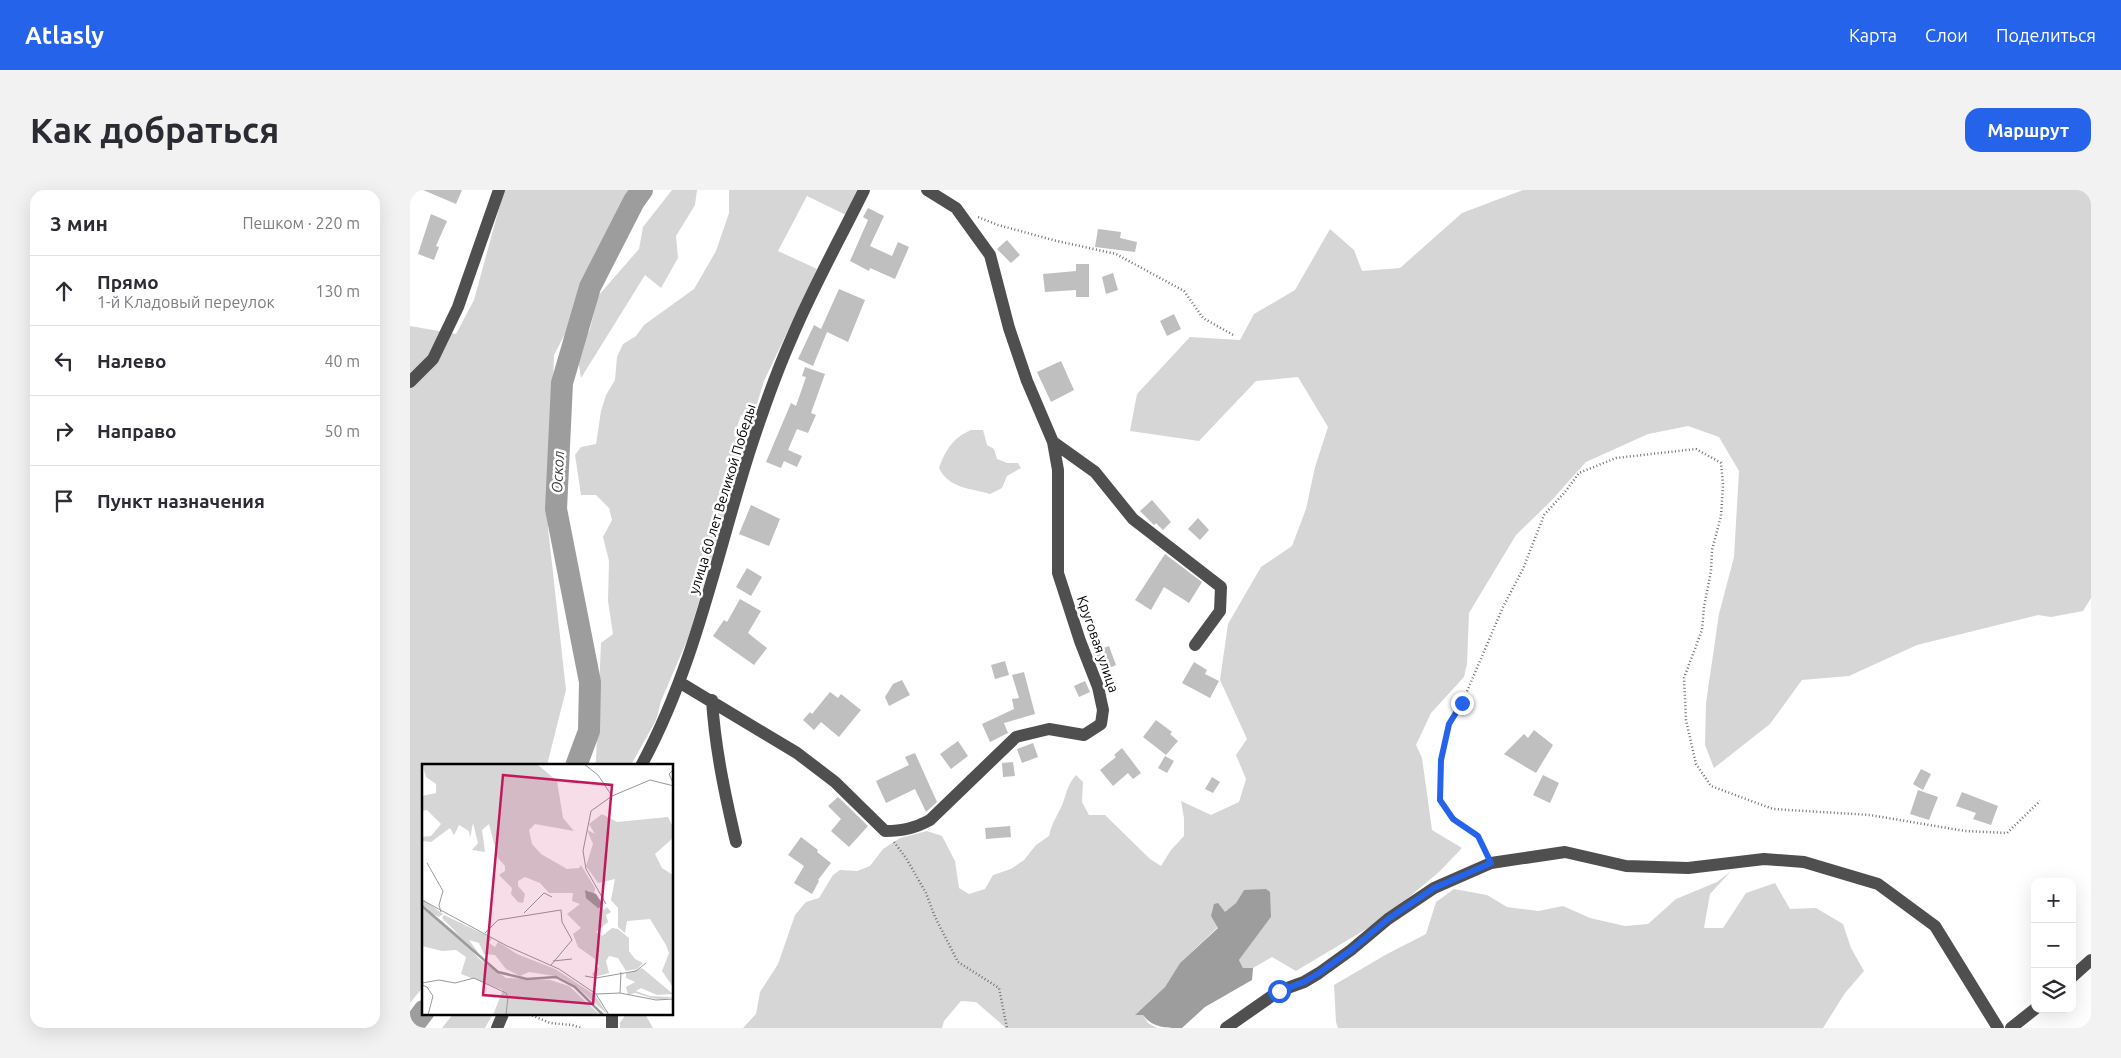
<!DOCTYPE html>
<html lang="ru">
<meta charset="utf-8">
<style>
:root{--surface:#fff;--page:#f2f2f3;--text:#2b2b33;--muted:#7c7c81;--line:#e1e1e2;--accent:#2563eb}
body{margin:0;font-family:Ubuntu,sans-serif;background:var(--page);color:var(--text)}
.controls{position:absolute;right:15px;bottom:15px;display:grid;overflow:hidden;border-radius:10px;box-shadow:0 5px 20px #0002}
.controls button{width:45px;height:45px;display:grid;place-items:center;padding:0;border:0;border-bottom:1px solid var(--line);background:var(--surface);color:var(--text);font:25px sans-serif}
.stop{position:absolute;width:15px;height:15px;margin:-11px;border:4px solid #2563eb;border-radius:50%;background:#fff}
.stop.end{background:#2563eb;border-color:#fff;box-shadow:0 1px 5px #0008}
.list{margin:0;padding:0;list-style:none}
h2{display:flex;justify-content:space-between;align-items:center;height:65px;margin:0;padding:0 20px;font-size:21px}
h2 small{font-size:16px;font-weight:400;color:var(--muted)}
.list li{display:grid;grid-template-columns:32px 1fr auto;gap:15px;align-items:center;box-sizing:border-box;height:70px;padding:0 20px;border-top:1px solid var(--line)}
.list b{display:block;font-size:19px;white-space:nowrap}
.list p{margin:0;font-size:16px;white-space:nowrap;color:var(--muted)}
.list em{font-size:16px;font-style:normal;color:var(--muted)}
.icon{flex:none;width:28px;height:28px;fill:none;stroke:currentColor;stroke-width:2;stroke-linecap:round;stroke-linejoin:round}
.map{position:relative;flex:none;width:1681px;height:838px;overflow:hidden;border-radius:15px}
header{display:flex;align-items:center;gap:30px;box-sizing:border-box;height:70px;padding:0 25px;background:var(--accent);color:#fff}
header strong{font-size:24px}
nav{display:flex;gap:28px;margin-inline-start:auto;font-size:18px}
.intro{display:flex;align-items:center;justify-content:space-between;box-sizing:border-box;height:120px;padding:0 30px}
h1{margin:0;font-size:35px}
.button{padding:12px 22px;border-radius:15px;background:var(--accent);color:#fff;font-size:18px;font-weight:700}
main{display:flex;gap:30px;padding:0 30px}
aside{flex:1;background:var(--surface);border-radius:15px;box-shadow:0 5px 20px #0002}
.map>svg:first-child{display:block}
.green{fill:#d6d6d6}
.water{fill:#9d9d9d}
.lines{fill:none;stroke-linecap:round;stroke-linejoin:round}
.river{stroke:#9d9d9d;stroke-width:22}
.building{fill:#bfbfbf}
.path{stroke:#717171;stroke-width:2.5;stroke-dasharray:1 2.5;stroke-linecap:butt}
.minor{stroke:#4f4f4f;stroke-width:12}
.route{stroke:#2563eb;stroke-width:6}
.labels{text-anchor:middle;stroke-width:5;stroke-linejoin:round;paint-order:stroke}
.street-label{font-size:14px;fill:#000;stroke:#fff}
.water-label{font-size:15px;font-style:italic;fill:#3e3e3e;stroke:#fff}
.inset-river{fill:none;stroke:#9d9d9d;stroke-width:2.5}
.inset-road{fill:none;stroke:#999;stroke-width:1}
.view{fill:#c2185b;fill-opacity:0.15;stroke:#c2185b;stroke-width:2.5}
.inset-edge{fill:none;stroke:#000;stroke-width:2.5}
</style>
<header>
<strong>Atlasly</strong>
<nav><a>Карта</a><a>Слои</a><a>Поделиться</a></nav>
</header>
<div class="intro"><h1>Как добраться</h1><a class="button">Маршрут</a></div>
<main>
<aside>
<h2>3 мин<small>Пешком · 220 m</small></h2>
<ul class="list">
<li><svg class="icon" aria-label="ahead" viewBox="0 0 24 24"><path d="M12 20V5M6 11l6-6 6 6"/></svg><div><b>Прямо</b><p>1-й Кладовый переулок</p></div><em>130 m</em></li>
<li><svg class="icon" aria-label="left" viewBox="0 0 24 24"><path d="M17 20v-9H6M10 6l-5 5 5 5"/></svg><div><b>Налево</b></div><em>40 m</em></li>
<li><svg class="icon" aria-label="right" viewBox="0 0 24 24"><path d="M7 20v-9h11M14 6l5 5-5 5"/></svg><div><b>Направо</b></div><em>50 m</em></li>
<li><svg class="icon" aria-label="arrive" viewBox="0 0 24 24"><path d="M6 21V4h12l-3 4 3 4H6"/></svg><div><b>Пункт назначения</b></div></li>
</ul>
</aside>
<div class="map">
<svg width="1681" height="838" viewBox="0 0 1681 838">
<rect width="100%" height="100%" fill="#fff"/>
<!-- green -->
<path class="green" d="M94 0H232L224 11 144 165 138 338 156 500 137 575 14 576V796L0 813V136L46 144 64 110Z
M262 0H287L285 15 266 46 268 68 251 98 235 85 171 188 167 164 180 139 188 106 229 59 233 37Z
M319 0H447L436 25 397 6 368 61 407 79 354 191 342 230 331 225 324 246 337 251 278 448 251 511 246 530 221 575H184L186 571 191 453 203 444 198 411 199 371 193 347 202 330 199 318 186 305H171L165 265 171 257 186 254 191 221 196 205 205 190 207 167 213 154 226 146 234 135 284 99 306 61 319 23Z
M1113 0H1681V408L1673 421 1641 427 1628 425 1507 455 1439 486 1392 490 1360 534 1304 578 1295 555 1296 513 1309 424 1324 367 1329 281 1309 247 1278 236 1238 244 1176 272 1141 311 1106 345 1059 423 1057 474 1054 487 1021 523 1006 555 1012 568 1022 640 1052 658 1029 682 973 729 886 781 862 767 843 778H833L829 770 861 727 834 700 826 713 815 723 808 737 770 773 755 797 726 824 733 825 738 833 747 838H596L566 812 551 811 534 831 532 838H333L346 824 350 802 368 774 385 725 396 712 409 708 423 685 430 680 447 681 460 676 473 659 490 648 517 641 532 646 545 671 549 698 559 704 575 699 583 685 601 679 614 670 626 655 639 646C642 632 648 625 653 613 657 601 658 594 666 585L673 592 672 612 679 625H695L740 669 751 676 761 660 774 646V628L771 611 801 625 829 612 836 589 826 565 837 549 810 490 818 434 851 377 882 356 896 319 905 277 918 237 888 187 846 191 789 251 720 241 727 204 780 147 830 150 844 124 885 100 920 39 944 60 952 81 990 78 1052 23Z
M561 240H573L577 255 584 259 587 269 597 273H608L611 278 597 286 592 298 580 304C561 298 539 299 529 278 536 259 543 248 561 240Z
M1321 681 1300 704 1294 738H1313L1336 703 1365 693 1380 719 1406 718 1433 734 1441 758 1454 781 1435 803 1413 838H928L926 832 924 795 977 764 1016 744 1026 712 1044 699 1077 705 1097 717 1128 721 1153 716 1180 728 1215 736 1238 734 1266 709 1307 692Z
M43 824H83L75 838H32Z
M216 824H235L243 838H210V833Z"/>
<!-- water -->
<path class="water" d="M856 699 860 702 861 727 829 770 833 778H843L842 790 795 817 772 838C755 838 743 838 733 825H725L755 797 770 773 808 738 801 726 804 714 808 713 815 722 826 713 834 700Z"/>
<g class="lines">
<!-- river -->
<path class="river" d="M166 576 179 541 180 492 146 319 152 193 180 97 224 11 232 0
M1 838 14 821"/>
</g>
<!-- building -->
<path class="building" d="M13 0H52L46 14Z
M458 18 474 26 460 56 482 66 488 52 499 57 485 89 460 78 459 81 440 71 458 30 453 27Z
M21 24 37 31 26 56 29 57 24 70 8 64Z
M688 39 711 42 710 48 727 52 725 62 685 57Z
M597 50 610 65 601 73 587 59Z
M666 74H679V107H666V100L635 102 633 84 666 81Z
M703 83 708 100 696 104 692 87Z
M429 99 455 110 438 152 417 142 403 176 388 169 404 135 411 139Z
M764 124 771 139 757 146 750 131Z
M651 171 664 200 641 212 627 182Z
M395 177 415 184 401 223 406 225 398 243 387 239 378 260 392 266 387 277 374 271 371 278 356 272 381 213 386 216 396 187 392 186Z
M742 310 761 332 753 340 746 333 744 335 730 321Z
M341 315 370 329 359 356 329 344Z
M788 328 799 340 790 350 778 339Z
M755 364 792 392 779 413 754 397 741 420 725 410Z
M337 378 352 387 341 406 326 397Z
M330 409 351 421 338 443 357 458 344 475 303 446 314 430 317 432Z
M699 456 706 475 691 482 683 462Z
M595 471 599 485 585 489 581 475Z
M784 472 797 480 795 484 809 491 800 508 772 493Z
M614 482 625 524 594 533 598 543 580 552 572 534 604 519 602 509 609 508 602 485Z
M492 490 500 505 479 516 475 507 483 494Z
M675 491 680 502 669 507 664 496Z
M420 502 428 508 431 504 451 520 429 547 411 532 404 540 393 530 400 522 402 524Z
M746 530 762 542 760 544 768 551 756 565 733 547Z
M1124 540 1143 555 1126 583 1094 564 1114 544 1118 548Z
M548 551 558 566 541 579 530 564Z
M623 553 628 567 612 573 607 559Z
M712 558 731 583 723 589 718 583 703 596 690 580 706 567 704 565Z
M505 563 527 612 516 622 505 599 476 613 466 591 499 575 495 567Z
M755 566 764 571 757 583 748 578Z
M603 572 605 586 593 587 592 573Z
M1511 579 1521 584 1513 600 1503 594Z
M1133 585 1149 593 1140 613 1123 605Z
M802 587 810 592 803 603 795 599Z
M1508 600 1528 607 1519 630 1500 624Z
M1552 602 1588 616 1581 635 1563 629 1566 623 1546 616Z
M428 607 458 636 439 657 421 641 431 629 418 616Z
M600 636 601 647 576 649 575 638Z
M391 647 408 660 407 662 421 673 408 690 409 691 402 704 384 693 394 676 378 665Z"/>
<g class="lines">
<!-- path -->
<path class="path" d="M568 27 588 35 647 51 706 64 774 101 793 128 825 146
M484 652 496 668 516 703 525 727 548 772 589 798 597 838
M1076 662 1068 646 1043 629 1030 610 1031 570 1039 534 1052 513 1093 417 1113 379 1134 325 1155 302 1169 283 1206 268 1286 259 1311 273 1313 295 1311 326 1302 360 1301 381 1294 417 1292 440 1274 488 1276 530 1286 574 1301 596 1363 619 1460 625 1555 641 1597 643 1630 611
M119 824 140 833 162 835 171 838"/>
<!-- minor -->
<path class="minor" d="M0 192 23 169 48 117 89 0
M643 252 685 282 723 329 811 397 810 421 785 455
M269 492 387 563 425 592 475 641C493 641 505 638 520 630L606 547 639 539 674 545 691 534 693 520 688 497 670 451 648 383V280L643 252 617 191 599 138 580 65 546 18 517 0
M302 510C305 558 315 605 326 652
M231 576C285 477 306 366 340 260 352 223 366 183 382 147 403 97 430 49 454 0
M1662 787 1681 770
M87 838 93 824
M202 838V824
M816 838 869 801 894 792 909 783 941 760 978 729 1024 698 1081 673 1155 662 1216 676 1278 678 1354 669 1394 672 1468 694 1525 736 1588 838
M1601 838 1625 819"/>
</g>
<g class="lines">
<!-- route -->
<path class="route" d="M869 801 894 792 909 783 941 760 978 729 1024 698 1081 673 1068 646 1043 629 1030 610 1031 570 1039 534 1052 513"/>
</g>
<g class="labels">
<!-- street labels -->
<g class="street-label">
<text transform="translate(312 309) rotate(-73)" y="5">улица 60 лет Великой Победы</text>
<text transform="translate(688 454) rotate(71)" y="5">Круговая улица</text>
</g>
<!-- water labels -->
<g class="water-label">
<text transform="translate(148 282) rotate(-87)" y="5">Оскол</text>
</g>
</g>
<!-- overview -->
<g transform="translate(12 574)">
<rect width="251" height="251" fill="#fff"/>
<path d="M0 0H115L135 17 141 54 152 67 113 60 107 66 110 80 119 90 145 105 157 104 159 101 173 124 172 131 166 126 164 131 177 145 179 142 182 146 185 143 189 148 184 151 186 158 174 168 180 172 190 164 196 165 207 174V187L213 195 221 199 215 205 204 207 196 194 187 192 184 197 187 209 172 213 170 210 177 202 173 195 156 183 151 170 159 164 145 150 158 140 150 137 151 129H127L118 119 103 113 96 117V122L103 130 101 139 96 138 89 130 90 124 77 111 83 107V102L76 94 67 60 60 66 63 88 50 86 56 79 51 59 48 74 47 67 37 61 32 71 28 64 9 78 0 77V73L9 72 19 60 5 46 0 47V32L14 29V20L4 13ZM180 50 195 58 246 53 251 63V74L233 90 240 104 251 111V223L240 207 247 189 244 181 228 155 205 157 203 169 196 163V144L189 136 193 115 176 119 164 102 171 80 165 66 173 70 167 60ZM2 136 21 150 17 153 11 150 38 172 20 154 22 151 70 174 67 179 73 183 76 178 95 190 133 205 173 231 186 251 155 223 138 213 107 208 98 212 84 205 73 191 62 190 57 179 47 176 58 191 44 179 56 194 84 214 128 216 147 222 178 251H71L81 226 39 210 44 193 34 186 20 187 0 182V143L8 146 0 141ZM220 204 251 230 235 231 219 224 214 227 228 232 251 233 241 236 229 234 213 229 206 231 204 223 213 218 204 214V209Z" fill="#d6d6d6"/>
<path d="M163 126 174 130 180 139 177 145 164 134Z" fill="#9d9d9d"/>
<path class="inset-river" d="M0 142 76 208 105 215 134 213 153 223 181 251"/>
<path class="inset-road" d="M162 0 176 11 190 32 169 47 161 87 164 105 184 140M252 5 247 10 252 21M190 32 228 16 252 22M5 99 21 127 17 141 19 148M0 136 85 182 137 205 174 230 187 251M102 149 122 129 130 133M63 169 76 156 139 146 140 158 150 176 129 201M131 197 150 195M163 212 174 214 214 207 224 199M0 219 17 216 33 219 52 214 84 229 86 233 84 251M0 221 5 223 11 232 6 251M198 229 199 208M174 230 198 229 234 236 252 235"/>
<path class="view" d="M81 11 190 21 171 240 61 231Z"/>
<rect width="251" height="251" class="inset-edge"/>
</g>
</svg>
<div class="controls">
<button>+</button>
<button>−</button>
<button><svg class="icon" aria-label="layers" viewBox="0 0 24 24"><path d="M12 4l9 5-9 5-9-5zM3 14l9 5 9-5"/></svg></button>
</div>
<div class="stop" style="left:869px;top:801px"></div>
<div class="stop end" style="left:1052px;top:513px"></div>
</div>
</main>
